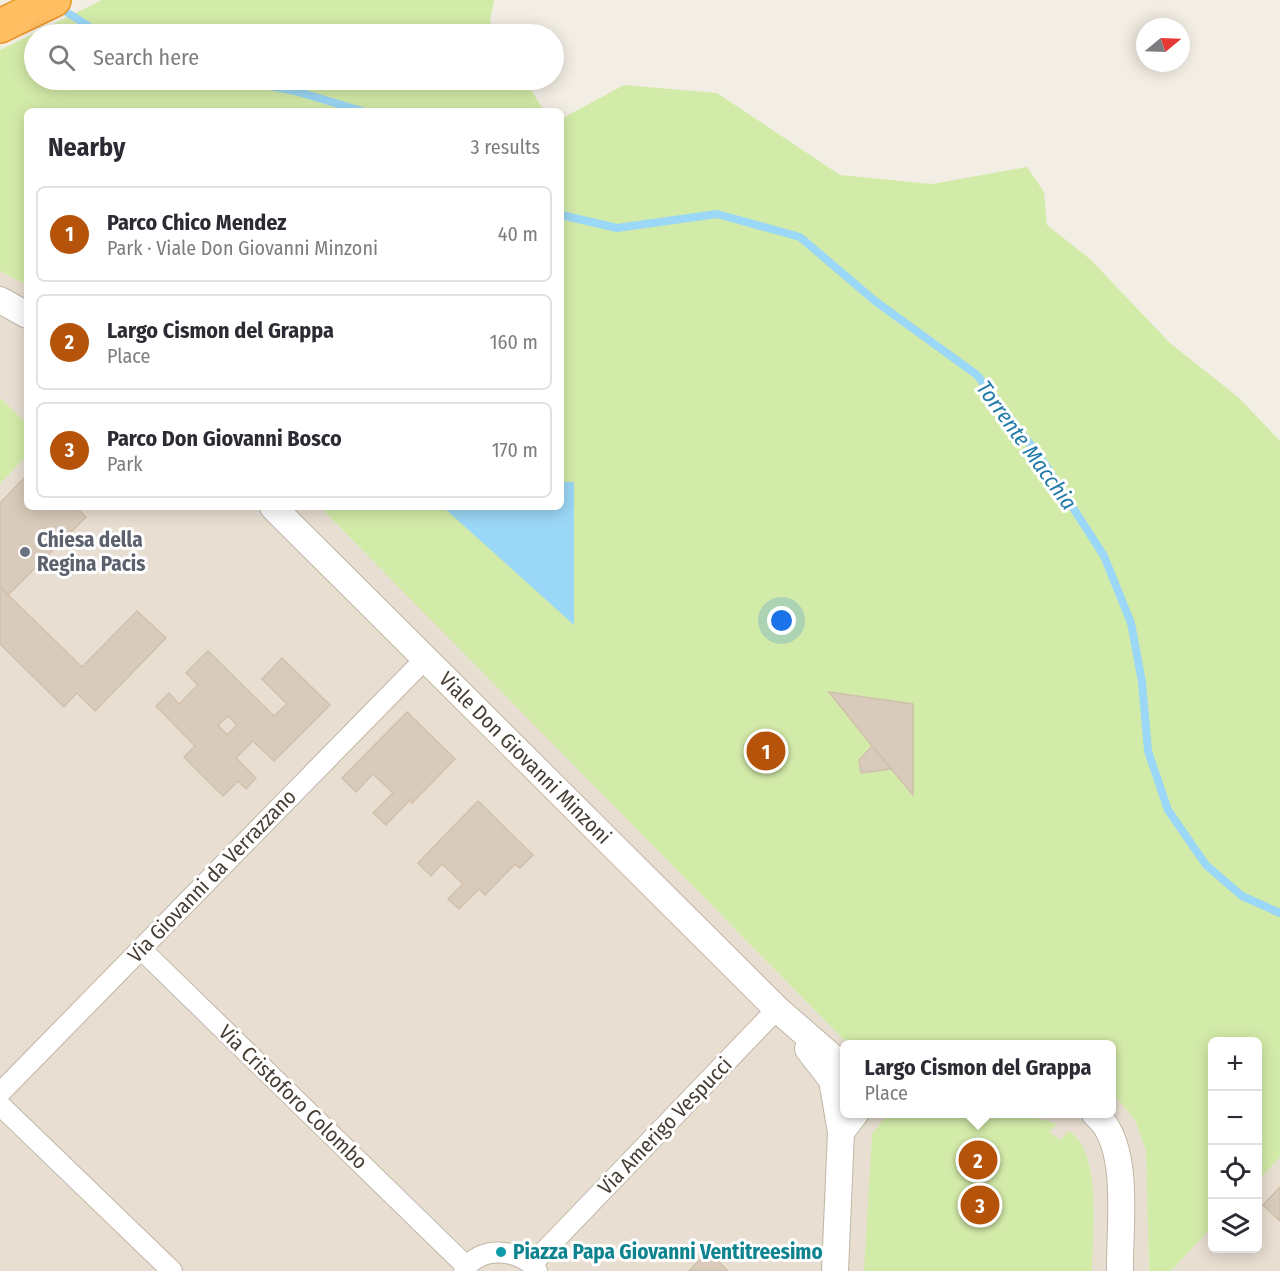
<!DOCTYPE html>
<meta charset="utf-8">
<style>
:root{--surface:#fff;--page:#f2f2f3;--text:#2b2b33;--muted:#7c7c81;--line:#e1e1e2;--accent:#b45309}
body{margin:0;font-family:"Fira Sans Condensed",sans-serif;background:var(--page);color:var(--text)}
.controls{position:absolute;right:18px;bottom:18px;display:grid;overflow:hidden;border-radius:9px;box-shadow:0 3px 15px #0003}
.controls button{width:54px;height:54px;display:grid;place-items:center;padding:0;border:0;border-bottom:2px solid var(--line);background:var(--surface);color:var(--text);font:30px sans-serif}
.compass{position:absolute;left:1136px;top:18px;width:54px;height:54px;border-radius:50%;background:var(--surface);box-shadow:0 3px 15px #0003;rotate:71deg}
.you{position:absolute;left:782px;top:621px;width:21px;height:21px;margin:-15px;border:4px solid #fff;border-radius:50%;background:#1a73e8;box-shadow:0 0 0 9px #1a73e833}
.badge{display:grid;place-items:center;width:39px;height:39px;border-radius:50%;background:var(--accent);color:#fff;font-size:20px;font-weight:700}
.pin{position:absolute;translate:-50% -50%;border:3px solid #fff;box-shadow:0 2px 6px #0006}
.popup{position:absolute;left:840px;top:1040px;width:276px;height:78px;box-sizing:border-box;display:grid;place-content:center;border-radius:9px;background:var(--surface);filter:drop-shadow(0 2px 4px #0005);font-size:20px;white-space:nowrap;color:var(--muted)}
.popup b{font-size:22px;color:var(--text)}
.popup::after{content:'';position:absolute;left:50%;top:100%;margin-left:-12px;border:12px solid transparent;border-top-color:var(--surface)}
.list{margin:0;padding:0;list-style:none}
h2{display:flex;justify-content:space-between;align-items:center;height:78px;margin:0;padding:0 24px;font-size:26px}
h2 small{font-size:20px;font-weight:400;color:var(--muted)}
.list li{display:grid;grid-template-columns:39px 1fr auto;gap:18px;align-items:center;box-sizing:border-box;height:96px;margin:0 12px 12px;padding:0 12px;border:2px solid var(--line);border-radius:9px}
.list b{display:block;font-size:22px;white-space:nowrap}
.list p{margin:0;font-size:20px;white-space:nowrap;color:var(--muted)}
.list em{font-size:20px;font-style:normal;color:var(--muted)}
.icon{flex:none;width:33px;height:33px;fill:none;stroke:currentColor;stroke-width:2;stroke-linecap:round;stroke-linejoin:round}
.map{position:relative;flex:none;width:1280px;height:1271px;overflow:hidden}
.search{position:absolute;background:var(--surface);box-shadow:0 3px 15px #0003;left:24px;top:24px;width:540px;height:66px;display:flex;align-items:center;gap:15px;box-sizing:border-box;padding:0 21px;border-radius:33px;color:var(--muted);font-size:22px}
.panel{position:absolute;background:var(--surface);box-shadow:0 3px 15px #0003;left:24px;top:108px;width:540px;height:402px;border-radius:9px}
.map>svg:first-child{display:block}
.residential{fill:#e8dfd2}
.green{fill:#d3eba9}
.water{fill:#9bd7f6}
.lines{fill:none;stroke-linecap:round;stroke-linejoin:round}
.stream{stroke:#9bd7f6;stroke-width:8}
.building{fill:#d9cbbb;stroke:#d1c0ab;stroke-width:1.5;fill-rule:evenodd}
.minor-casing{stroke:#c0b5a6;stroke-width:22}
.tertiary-casing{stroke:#c0b5a6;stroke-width:28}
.motorway-casing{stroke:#ea9428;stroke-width:36}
.minor{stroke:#fff;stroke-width:20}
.tertiary{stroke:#fff;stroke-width:26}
.motorway{stroke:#ffbf63;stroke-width:33}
.worship-dot{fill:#6b7280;stroke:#fff;stroke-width:2}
.culture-dot{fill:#0f9aa8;stroke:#fff;stroke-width:2}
.labels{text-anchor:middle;stroke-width:6;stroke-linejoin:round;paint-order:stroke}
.worship-label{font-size:21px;font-weight:bold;fill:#5b616d;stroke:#fff;text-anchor:start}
.street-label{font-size:21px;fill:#463d33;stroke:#fff}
.culture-label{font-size:21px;font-weight:bold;fill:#0d838f;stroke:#fff;text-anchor:start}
.water-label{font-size:22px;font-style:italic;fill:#227aa9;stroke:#fff}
</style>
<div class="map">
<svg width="1280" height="1271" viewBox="0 0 1280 1271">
<rect width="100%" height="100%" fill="#f3eee4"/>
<!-- residential -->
<path class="residential" d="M0 271 27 285V507H561L1053 1044H844V1114H1112V1092L1135 1120 1146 1151 1149 1271H0Z
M1280 1157V1271H1171L1212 1227V1248H1258V1181Z"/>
<!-- green -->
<path class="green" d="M102 0H494L490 21 497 34H34V80H525L544 111H27V285L0 271V50Z
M624 85 717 93 840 175 932 184 1027 167 1044 192 1047 225 1090 259 1170 343 1238 397 1280 441V1157L1258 1181V1042H1212V1227L1171 1271H1149L1146 1151 1135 1120 1112 1092V1044H852L845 1041 320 507H561V119Z
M0 398 27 424V455L0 484Z
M894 1114C942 1113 1013 1108 1057 1124L1049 1132 1060 1140 1069 1131C1103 1153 1092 1235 1092 1271H864L872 1134 883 1120Z"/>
<!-- water -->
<path class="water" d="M561 482H574V625L443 507H561Z"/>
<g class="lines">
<!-- stream -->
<path class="stream" d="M57 6 101 34
M241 80 295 91 362 111
M561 215 617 228 717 214 800 237 875 301 977 375 1041 458 1104 556 1131 623 1142 682 1148 751 1168 810 1206 865 1242 896 1280 913"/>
</g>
<!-- building -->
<path class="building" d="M27 475V507H76L86 517 8 595 0 587V503Z
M0 587 82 667 137 611 166 638 95 711 77 693 64 707 0 644Z
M208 651 274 716 287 704 262 679 282 658 330 705 274 761 253 741 236 758 256 778 246 789 238 781 223 796 184 757 195 746 156 706 169 693 179 704 198 685 186 673ZM228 716 237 725 227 735 218 725Z
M829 692 913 704V795L872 746Z
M407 712 455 759 412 803 410 800 386 825 373 813 393 793 373 774 356 792 342 778Z
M872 746 892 769 861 773 859 760Z
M478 801 533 855 520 868 515 864 485 895 479 889 459 909 448 899 463 884 442 864 431 876 418 863Z
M1280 1187V1221L1263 1205Z
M708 1251 728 1271H689Z"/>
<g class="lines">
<!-- minor casing -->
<g class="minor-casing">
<path id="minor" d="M141 949 466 1266
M0 1093 425 659
M0 1105 172 1271
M532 1264 777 1009
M464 1271C478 1245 522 1248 537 1271"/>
</g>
<!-- tertiary casing -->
<g class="tertiary-casing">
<path id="tertiary" d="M0 300 27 315
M273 507 777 1009 831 1056 844 1064
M808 1049 832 1080 841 1132
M1095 1114C1132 1144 1119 1227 1120 1271
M835 1271 841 1132 855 1114"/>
</g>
<!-- motorway casing -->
<g class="motorway-casing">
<path id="motorway" d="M0 26 54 0"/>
</g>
<!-- minor -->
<use href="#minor" class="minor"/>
<!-- tertiary -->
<use href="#tertiary" class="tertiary"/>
<!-- motorway -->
<use href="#motorway" class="motorway"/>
</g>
<!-- markers -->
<circle class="worship-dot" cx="25" cy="552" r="6"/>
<circle class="culture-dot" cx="501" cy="1252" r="6"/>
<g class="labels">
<!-- worship labels -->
<g class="worship-label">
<text x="37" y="547">Chiesa della<tspan x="37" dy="24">Regina Pacis</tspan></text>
</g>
<!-- street labels -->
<g class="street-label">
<text transform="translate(525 758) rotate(45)" y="7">Viale Don Giovanni Minzoni</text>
<text transform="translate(212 876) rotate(-46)" y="7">Via Giovanni da Verrazzano</text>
<text transform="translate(293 1097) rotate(44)" y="7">Via Cristoforo Colombo</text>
<text transform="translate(665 1126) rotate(-46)" y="7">Via Amerigo Vespucci</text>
</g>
<!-- culture labels -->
<g class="culture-label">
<text x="513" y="1259">Piazza Papa Giovanni Ventitreesimo</text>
</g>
<!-- water labels -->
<g class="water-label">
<text transform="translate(1027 445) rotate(54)" y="8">Torrente Macchia</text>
</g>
</g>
</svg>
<div class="controls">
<button>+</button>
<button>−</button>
<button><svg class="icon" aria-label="locate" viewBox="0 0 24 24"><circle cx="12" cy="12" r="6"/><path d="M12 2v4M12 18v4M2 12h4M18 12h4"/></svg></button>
<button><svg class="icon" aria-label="layers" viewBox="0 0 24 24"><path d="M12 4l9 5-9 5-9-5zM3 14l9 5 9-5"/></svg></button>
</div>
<svg class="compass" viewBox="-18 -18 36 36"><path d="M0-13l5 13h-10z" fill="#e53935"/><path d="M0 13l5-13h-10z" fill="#7c7c81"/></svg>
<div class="you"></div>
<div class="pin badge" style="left:766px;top:751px">1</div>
<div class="pin badge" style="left:978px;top:1160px">2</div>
<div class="popup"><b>Largo Cismon del Grappa</b>Place</div>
<div class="pin badge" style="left:980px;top:1205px">3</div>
<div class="search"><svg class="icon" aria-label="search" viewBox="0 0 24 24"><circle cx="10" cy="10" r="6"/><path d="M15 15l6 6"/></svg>Search here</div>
<section class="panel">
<h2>Nearby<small>3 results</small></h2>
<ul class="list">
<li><span class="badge">1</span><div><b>Parco Chico Mendez</b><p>Park · Viale Don Giovanni Minzoni</p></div><em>40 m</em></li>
<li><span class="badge">2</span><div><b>Largo Cismon del Grappa</b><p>Place</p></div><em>160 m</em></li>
<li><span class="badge">3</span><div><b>Parco Don Giovanni Bosco</b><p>Park</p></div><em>170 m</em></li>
</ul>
</section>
</div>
